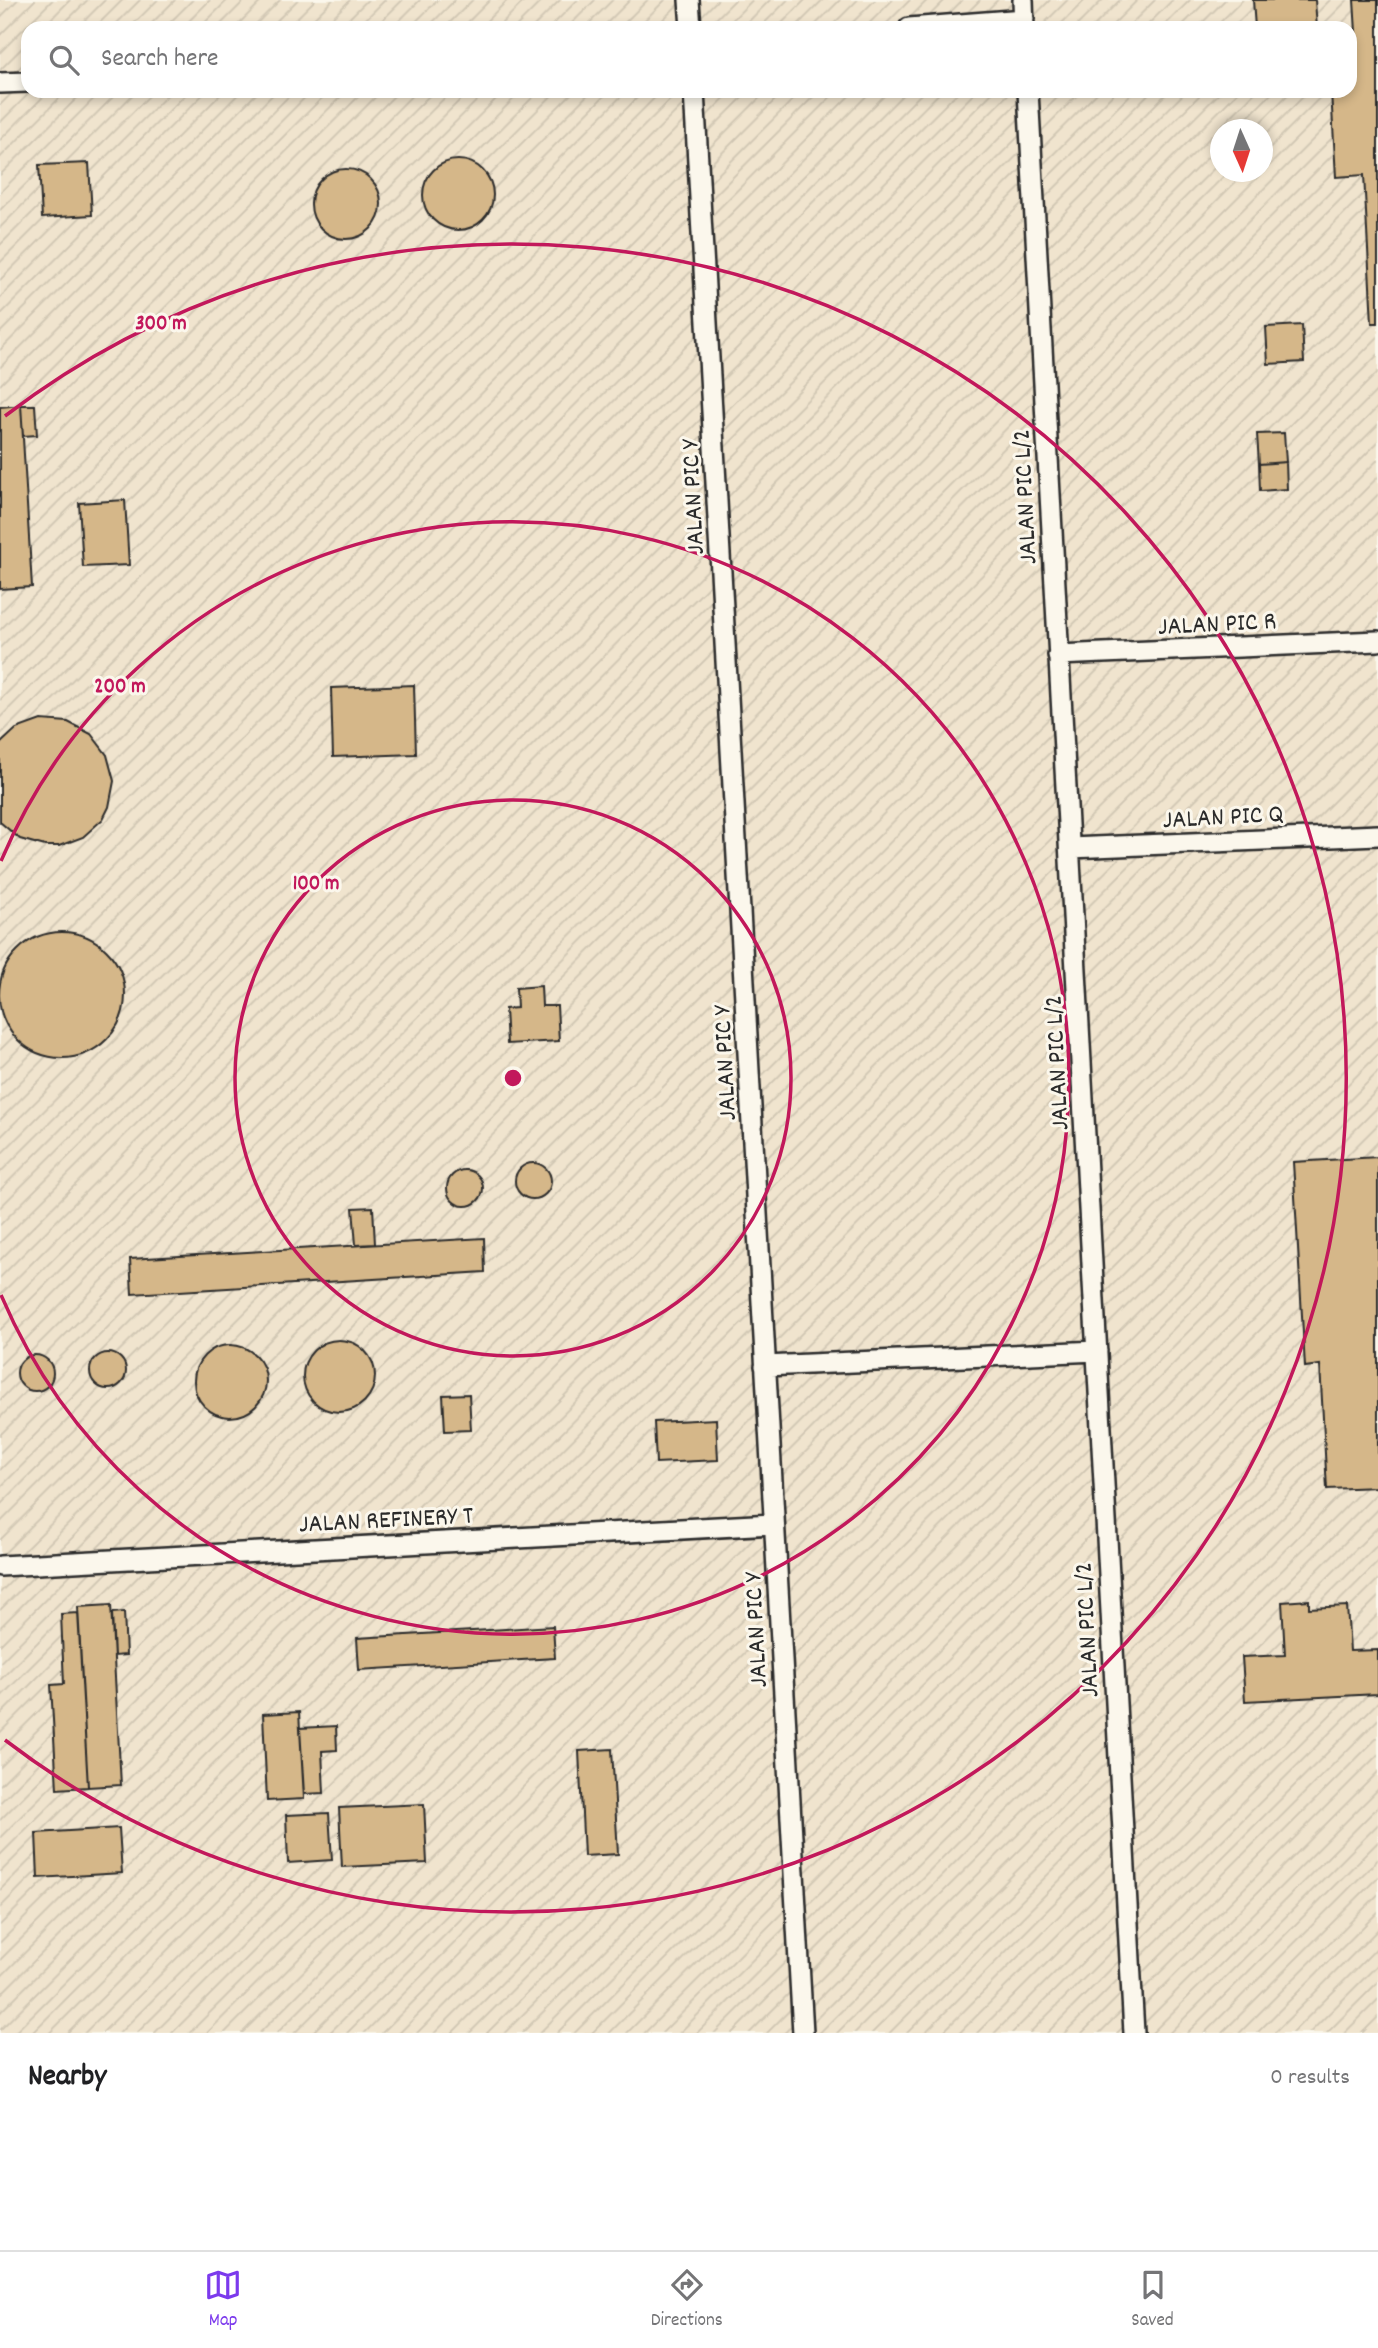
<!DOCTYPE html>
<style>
:root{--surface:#fff;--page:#f6f6f6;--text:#202124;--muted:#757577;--line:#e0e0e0;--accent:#7c3aed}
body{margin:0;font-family:Dekko,sans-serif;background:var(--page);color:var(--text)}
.compass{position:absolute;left:1210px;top:119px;width:63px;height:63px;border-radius:50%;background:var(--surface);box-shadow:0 4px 10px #0003;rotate:177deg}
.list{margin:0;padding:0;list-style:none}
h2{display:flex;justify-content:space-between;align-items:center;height:91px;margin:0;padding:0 28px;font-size:30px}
h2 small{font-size:23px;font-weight:400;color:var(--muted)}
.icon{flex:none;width:38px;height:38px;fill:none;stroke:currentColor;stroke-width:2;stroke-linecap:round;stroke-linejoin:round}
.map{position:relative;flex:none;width:1378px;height:2033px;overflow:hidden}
.search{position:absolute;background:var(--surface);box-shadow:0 4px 10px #0003;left:21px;right:21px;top:21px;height:77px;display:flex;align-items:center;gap:18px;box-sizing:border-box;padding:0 24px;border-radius:21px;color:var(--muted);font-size:26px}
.sheet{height:217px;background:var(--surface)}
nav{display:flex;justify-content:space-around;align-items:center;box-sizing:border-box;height:98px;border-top:2px solid var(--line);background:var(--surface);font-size:19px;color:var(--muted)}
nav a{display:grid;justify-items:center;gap:4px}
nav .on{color:var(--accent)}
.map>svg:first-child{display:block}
.industrial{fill:url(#industrial-furrows);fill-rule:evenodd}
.building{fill:#d5b789;stroke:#2b2b2b;stroke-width:2}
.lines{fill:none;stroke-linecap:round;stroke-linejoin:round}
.minor-casing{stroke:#2b2b2b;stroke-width:24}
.minor{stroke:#fbf7ec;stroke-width:19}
.ring{fill:none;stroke:#c2185b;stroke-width:3.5}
.labels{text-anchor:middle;stroke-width:6;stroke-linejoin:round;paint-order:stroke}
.street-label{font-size:26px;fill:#2b2b2b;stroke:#fbf7ec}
.centre{fill:#c2185b;stroke:#fbf7ec;stroke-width:3.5}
.ring-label{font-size:21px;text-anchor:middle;font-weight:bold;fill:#c2185b;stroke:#fbf7ec;stroke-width:6;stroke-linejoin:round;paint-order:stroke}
</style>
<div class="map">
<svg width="1378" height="2033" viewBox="0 0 1378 2033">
<defs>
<pattern id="industrial-furrows" width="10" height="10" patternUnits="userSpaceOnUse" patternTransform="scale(1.75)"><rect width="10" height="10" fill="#f0e4ce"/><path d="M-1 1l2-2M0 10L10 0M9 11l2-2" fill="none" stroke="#cec4b1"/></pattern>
</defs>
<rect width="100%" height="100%" fill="#fbf7ec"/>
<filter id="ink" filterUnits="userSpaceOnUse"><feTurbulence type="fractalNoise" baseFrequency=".0143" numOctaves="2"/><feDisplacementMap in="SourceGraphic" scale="14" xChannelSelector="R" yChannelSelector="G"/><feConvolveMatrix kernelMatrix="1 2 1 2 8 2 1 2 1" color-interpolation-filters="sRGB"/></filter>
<g filter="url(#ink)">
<!-- industrial -->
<path class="industrial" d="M0 0H1378V2033H0ZM28 28H1350V91H28ZM1220 130H1262V172H1220Z"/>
<!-- building -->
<path class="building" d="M1253 0H1315L1317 28H1255Z
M1354 0H1378V323H1372L1364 175 1336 177 1331 91H1350V48H1357Z
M423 195a35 35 0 1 1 70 0a35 35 0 1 1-70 0Z
M89 163 92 215 42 218 39 165Z
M311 204a35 35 0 1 1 70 0a35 35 0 1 1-70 0Z
M1302 325 1304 362 1268 364 1266 327Z
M21 405H35L37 435 23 436Z
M21 405 32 587 0 589V407Z
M1284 433 1286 462 1259 464 1257 434Z
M1286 462 1287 489 1260 491 1259 464Z
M125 500 129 565 83 567 79 503Z
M414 685 416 754 333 757 331 688Z
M41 720 68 722 91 734 107 755 114 781 109 807 103 819 83 837 59 846H45L20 839 0 822V744L16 729Z
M-1 995a63 63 0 1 1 126 0a63 63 0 1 1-126 0Z
M541 986 542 1006H557L559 1041 507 1044 505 1009 517 1008 516 988Z
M1378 1157V1487L1327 1489 1320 1365 1305 1367 1293 1162Z
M515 1181a18 18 0 1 1 36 0a18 18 0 1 1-36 0Z
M447 1188a18 18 0 1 1 36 0a18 18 0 1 1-36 0Z
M373 1207 375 1244 356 1245 353 1208Z
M484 1238 485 1272 132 1294 130 1259Z
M303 1376a36 36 0 1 1 72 0a36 36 0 1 1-72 0Z
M194 1381a36 36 0 1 1 72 0a36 36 0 1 1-72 0Z
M90 1371a18 18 0 1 1 36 0a18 18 0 1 1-36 0Z
M17 1373a18 18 0 1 1 36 0a18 18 0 1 1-36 0Z
M469 1394 471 1430 445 1431 443 1395Z
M716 1419 718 1460 656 1463 654 1422Z
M1309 1600V1608L1347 1606 1350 1651 1378 1650V1694L1245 1701 1242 1657 1285 1655 1282 1602Z
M111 1605 121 1785 88 1787 78 1607Z
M124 1612 126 1655 114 1656 112 1613Z
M78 1613 88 1787 57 1789 51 1685 64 1684 61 1614Z
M553 1626 555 1658 359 1670 357 1638Z
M299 1712 304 1799 267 1801 263 1714Z
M336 1726 337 1750 322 1751 324 1793 304 1794 300 1728Z
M612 1749 618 1854 584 1856 579 1751Z
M424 1804 427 1863 342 1867 339 1808Z
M329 1813 332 1860 288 1863 286 1815Z
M119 1828 122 1873 38 1878 36 1833Z"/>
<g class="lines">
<!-- minor casing -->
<g class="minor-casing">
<path id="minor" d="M689 0 691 28
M1023 0 1024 28
M909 28 1024 19
M0 83 28 82
M694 91 803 2033
M1028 91 1134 2033
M1058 655 1378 641
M1070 848 1378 835
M765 1366 1097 1351
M0 1566 774 1524"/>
</g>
<!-- minor -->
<use href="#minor" class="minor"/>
</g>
</g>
<!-- distance rings -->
<g class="ring">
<circle cx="513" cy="1078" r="278"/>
<path d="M1 861A556 556 0 1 1 1 1295"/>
<path d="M5 416A834 834 0 1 1 5 1740"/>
</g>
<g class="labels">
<!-- street labels -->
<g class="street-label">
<text transform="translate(691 497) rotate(-93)" y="9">JALAN PIC Y</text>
<text transform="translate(1023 497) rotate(-93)" y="9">JALAN PIC L/2</text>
<text transform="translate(1217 622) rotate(-3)" y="9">JALAN PIC R</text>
<text transform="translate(1223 815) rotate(-3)" y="9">JALAN PIC Q</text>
<text transform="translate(723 1063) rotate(-93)" y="9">JALAN PIC Y</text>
<text transform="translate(1055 1063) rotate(-93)" y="9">JALAN PIC L/2</text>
<text transform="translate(386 1518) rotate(-3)" y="9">JALAN REFINERY T</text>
<text transform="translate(754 1630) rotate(-93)" y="9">JALAN PIC Y</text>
<text transform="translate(1085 1630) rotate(-93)" y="9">JALAN PIC L/2</text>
</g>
</g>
<circle cx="513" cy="1078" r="10" class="centre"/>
<g class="ring-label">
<text x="161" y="329">300 m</text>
<text x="120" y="692">200 m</text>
<text x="316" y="889">100 m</text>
</g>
</svg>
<svg class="compass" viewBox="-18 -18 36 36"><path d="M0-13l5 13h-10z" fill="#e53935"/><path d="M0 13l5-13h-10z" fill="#757577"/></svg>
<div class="search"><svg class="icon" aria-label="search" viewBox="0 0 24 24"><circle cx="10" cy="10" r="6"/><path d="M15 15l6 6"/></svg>Search here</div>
</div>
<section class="sheet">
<h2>Nearby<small>0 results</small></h2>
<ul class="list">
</ul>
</section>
<nav>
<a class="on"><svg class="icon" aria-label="map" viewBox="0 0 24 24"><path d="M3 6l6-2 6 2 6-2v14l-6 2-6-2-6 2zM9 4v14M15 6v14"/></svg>Map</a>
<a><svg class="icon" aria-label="directions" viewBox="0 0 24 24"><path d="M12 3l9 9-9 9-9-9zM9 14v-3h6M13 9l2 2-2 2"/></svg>Directions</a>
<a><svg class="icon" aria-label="saved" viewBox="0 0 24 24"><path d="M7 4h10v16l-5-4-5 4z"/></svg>Saved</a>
</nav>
